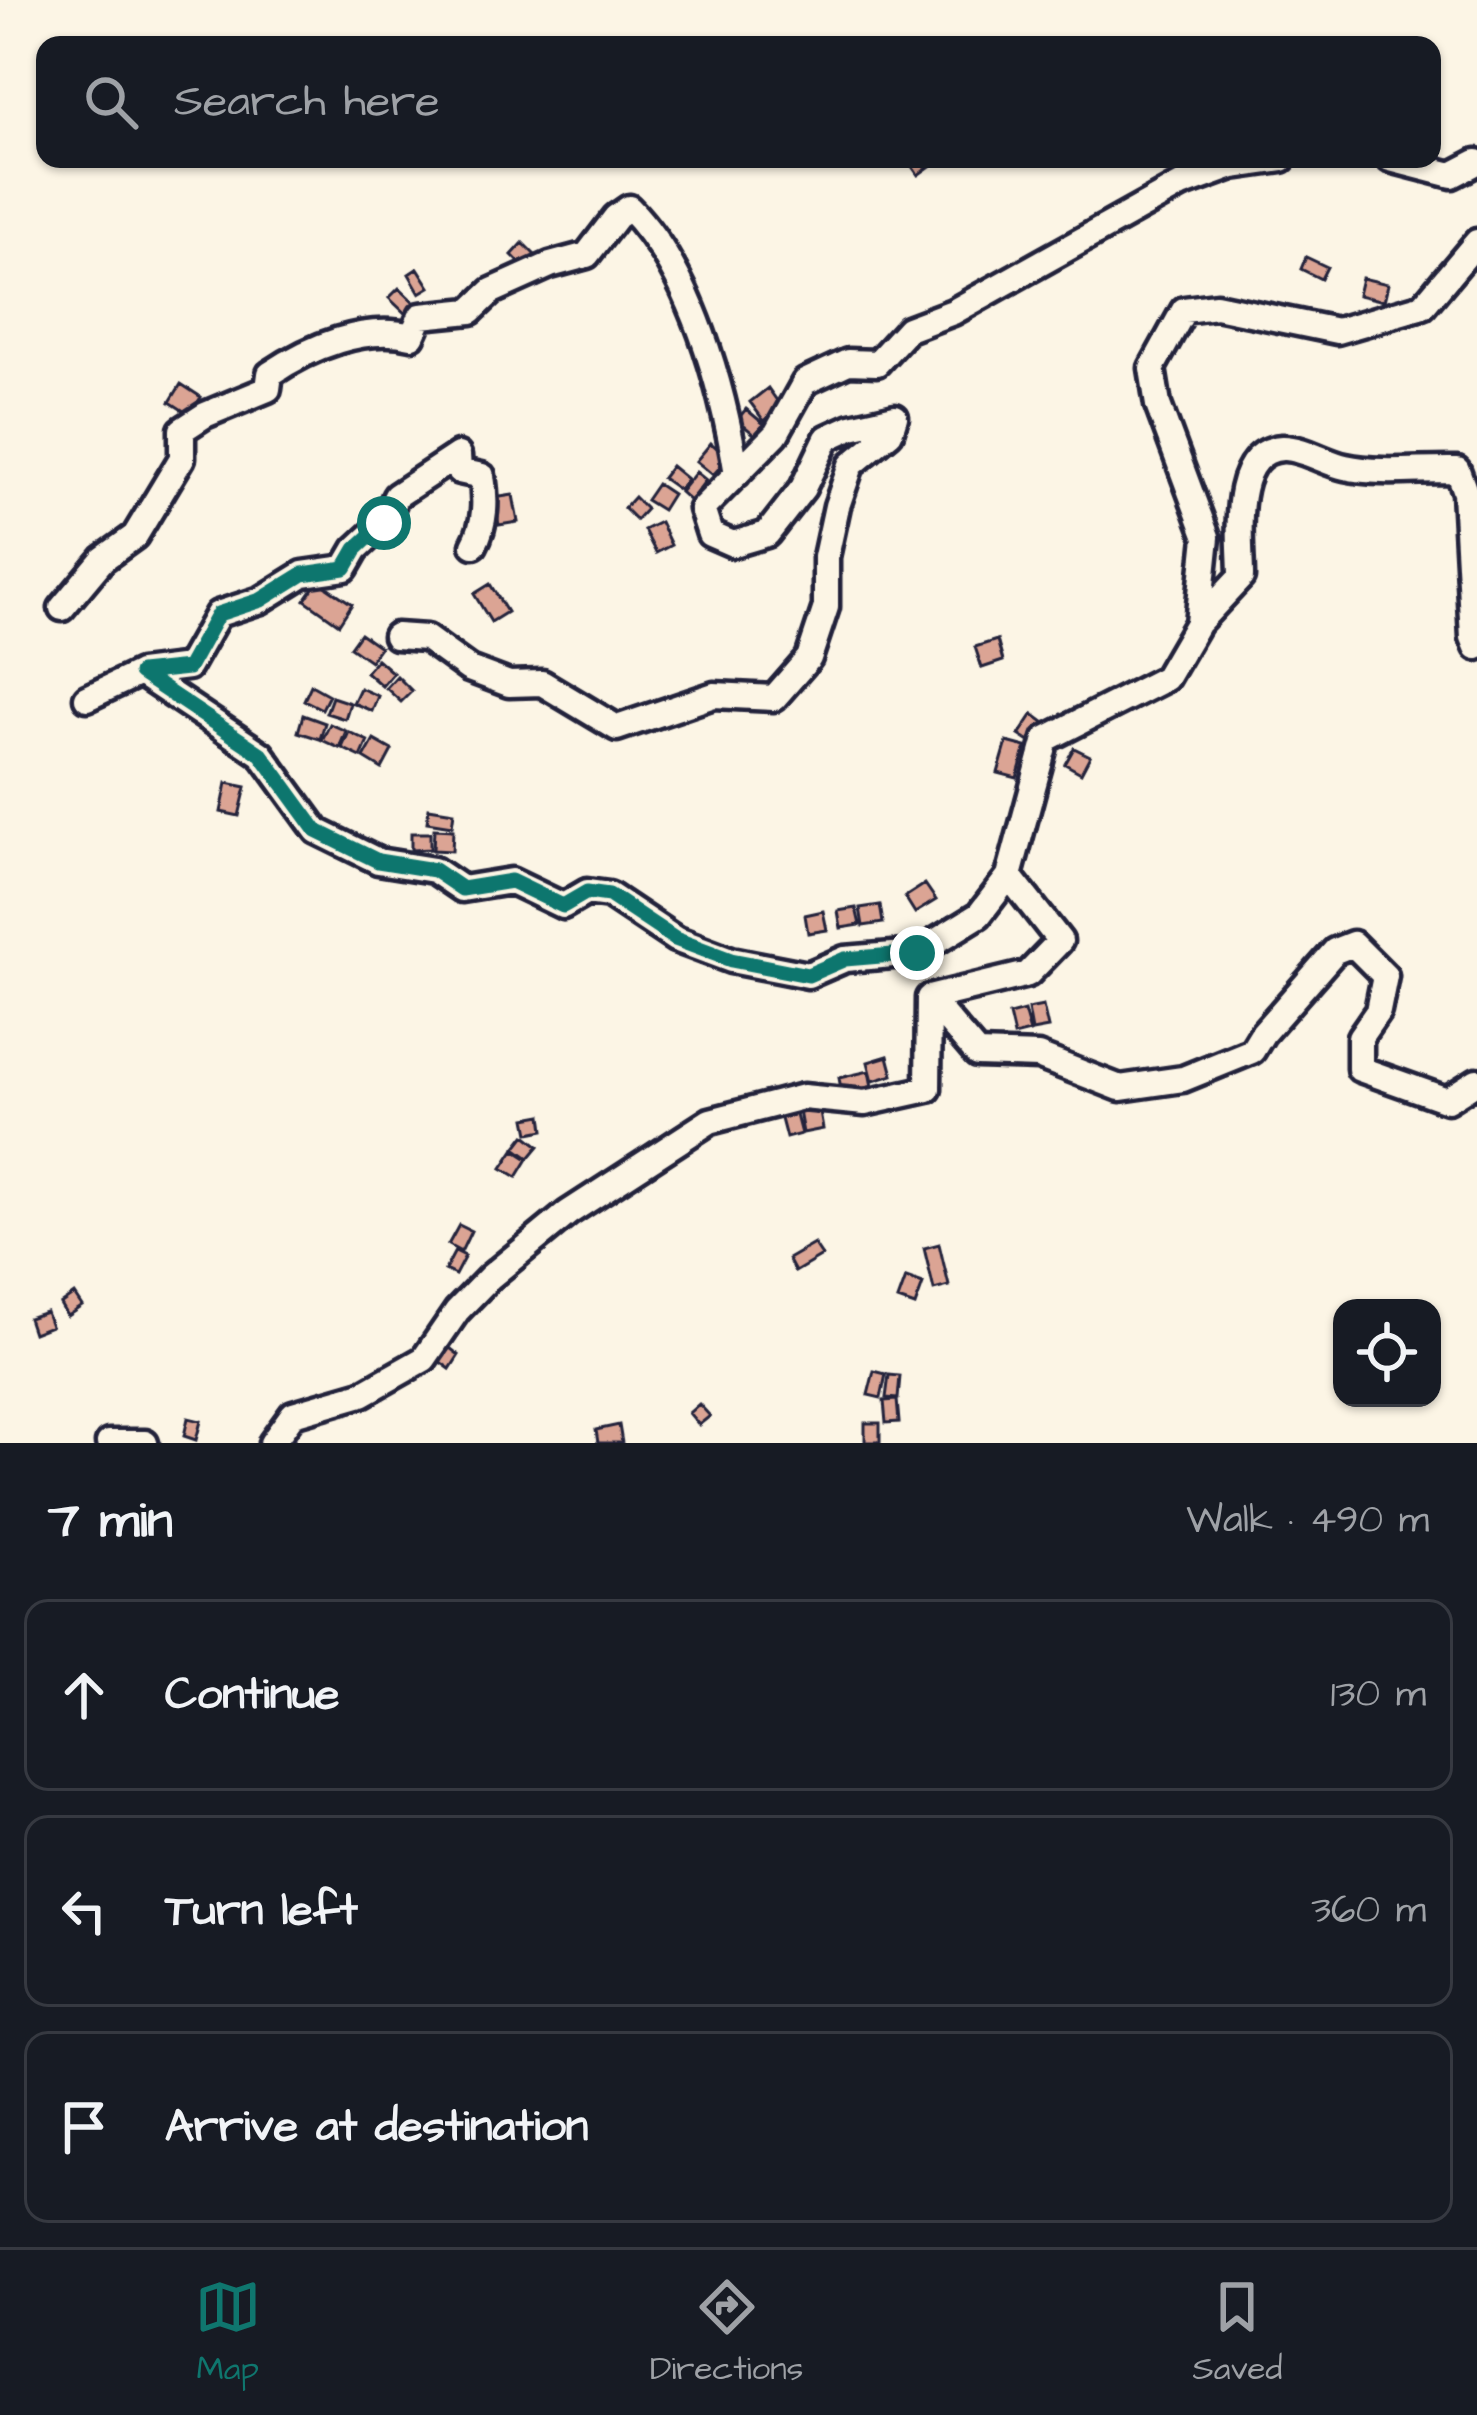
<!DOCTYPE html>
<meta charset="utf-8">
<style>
:root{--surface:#171b24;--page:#20242c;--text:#f1f3f6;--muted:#9ea1a6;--line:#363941;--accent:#0f766e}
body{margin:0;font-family:"Architects Daughter",sans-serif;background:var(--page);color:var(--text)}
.controls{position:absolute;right:36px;bottom:36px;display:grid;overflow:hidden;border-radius:24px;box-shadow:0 3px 9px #0004}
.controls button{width:108px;height:108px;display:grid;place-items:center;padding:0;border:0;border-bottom:3px solid var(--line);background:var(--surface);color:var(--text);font:60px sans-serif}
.stop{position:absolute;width:36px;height:36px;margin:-27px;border:9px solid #0f766e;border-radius:50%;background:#fff}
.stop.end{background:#0f766e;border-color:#fff;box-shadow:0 3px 12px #0008}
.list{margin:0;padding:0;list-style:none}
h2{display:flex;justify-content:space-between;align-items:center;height:156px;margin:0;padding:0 48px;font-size:51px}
h2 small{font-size:39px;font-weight:400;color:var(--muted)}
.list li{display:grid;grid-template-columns:78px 1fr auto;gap:36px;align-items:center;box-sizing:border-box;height:192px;margin:0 24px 24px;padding:0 24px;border:3px solid var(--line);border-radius:24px}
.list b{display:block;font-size:45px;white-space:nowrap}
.list em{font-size:39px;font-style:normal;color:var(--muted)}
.icon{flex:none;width:66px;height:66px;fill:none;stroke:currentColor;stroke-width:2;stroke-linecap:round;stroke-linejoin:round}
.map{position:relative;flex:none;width:1477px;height:1443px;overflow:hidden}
.search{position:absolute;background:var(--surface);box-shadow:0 3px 9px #0004;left:36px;right:36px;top:36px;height:132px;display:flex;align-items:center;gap:30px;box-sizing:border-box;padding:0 42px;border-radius:24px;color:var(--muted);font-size:45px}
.sheet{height:804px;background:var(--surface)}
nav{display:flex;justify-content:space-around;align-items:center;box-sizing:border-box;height:168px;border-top:3px solid var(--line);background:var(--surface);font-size:33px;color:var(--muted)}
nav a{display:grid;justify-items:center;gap:6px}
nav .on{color:var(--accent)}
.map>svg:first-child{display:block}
.building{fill:#dba494;stroke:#22223b;stroke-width:3}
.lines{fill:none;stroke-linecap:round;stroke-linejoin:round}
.minor-casing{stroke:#22223b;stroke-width:33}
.minor{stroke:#fcf5e5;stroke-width:24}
.route{stroke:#0f766e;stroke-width:15}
</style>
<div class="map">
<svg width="1477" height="1443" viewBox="0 0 1477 1443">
<rect width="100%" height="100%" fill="#fcf5e5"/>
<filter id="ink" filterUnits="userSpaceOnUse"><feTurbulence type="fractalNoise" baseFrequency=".00833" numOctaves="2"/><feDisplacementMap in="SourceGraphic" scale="24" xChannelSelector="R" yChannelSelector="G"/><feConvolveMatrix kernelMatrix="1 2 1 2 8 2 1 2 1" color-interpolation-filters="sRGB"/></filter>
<g filter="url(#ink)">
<!-- building -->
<path class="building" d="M913 159H940L918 175 909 162Z
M523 243 541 261 530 273 512 255Z
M1306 257 1327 267 1321 279 1301 269Z
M418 268 430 287 420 293 409 274Z
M1362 278 1388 284 1384 301 1358 295Z
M399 288 418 306 409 317 389 298Z
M181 384 201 397 190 415 170 402Z
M768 388 782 408 764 421 750 402Z
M746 409 764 424 755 435 737 420Z
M711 443 728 458 713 475 696 461Z
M671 466 687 479 679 490 662 478Z
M696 472 706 480 690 501 680 492Z
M657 484 672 494 662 510 646 500Z
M513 495 518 522 499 525 494 498Z
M634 497 646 509 636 520 624 508Z
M660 522 671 545 656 553 644 530Z
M318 581 352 604 339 624 305 600Z
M490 584 507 612 491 622 474 594Z
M360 633 380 647 370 661 350 647Z
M997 640 1003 661 982 668 975 647Z
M377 659 393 673 382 686 366 672Z
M397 676 412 691 401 702 386 688Z
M311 685 329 695 322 709 304 700Z
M360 688 378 696 372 711 353 703Z
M332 697 350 703 345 719 326 713Z
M1033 714 1048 725 1034 745 1019 735Z
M303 715 325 723 320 739 298 732Z
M330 724 346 731 339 748 322 740Z
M349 732 368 741 361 757 342 748Z
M374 740 392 750 382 769 364 758Z
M1007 742 1026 747 1017 778 998 773Z
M1074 748 1090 756 1081 773 1065 764Z
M227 783 246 787 239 816 221 812Z
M429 808 454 812 452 826 427 822Z
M434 829 453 830 452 851 433 850Z
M411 833H430V849L411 850Z
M925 884 936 900 915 913 905 897Z
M880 905 883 923 863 926 860 908Z
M856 908 860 925 841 928 838 911Z
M823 911 827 930 808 933 805 915Z
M1043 1006 1048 1028 1032 1031 1028 1009Z
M1024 1011 1030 1032 1014 1036 1009 1015Z
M888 1056 893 1075 873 1081 868 1062Z
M869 1071 872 1087 842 1094 839 1078Z
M819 1107 823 1129 803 1133 799 1111Z
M795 1111 801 1134 786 1138 780 1115Z
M542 1115 544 1130 529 1133 526 1118Z
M525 1135 539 1146 529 1158 515 1148Z
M514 1150 528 1159 517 1177 502 1168Z
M459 1225 471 1231 461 1252 448 1245Z
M814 1244 822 1256 795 1272 788 1259Z
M939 1244 949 1286 934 1290 924 1248Z
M455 1251 465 1256 455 1275 445 1270Z
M906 1278 923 1284 915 1306 898 1300Z
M74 1294 82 1306 67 1316 60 1304Z
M46 1312 51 1326 33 1333 28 1318Z
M446 1345 459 1355 450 1369 436 1359Z
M874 1371 886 1374 881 1398 868 1395Z
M889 1375 900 1376 898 1399 886 1398Z
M897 1400 899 1422 886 1423 884 1401Z
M699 1404 710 1416 699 1425 689 1413Z
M188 1418 201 1421 196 1440 184 1436Z
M865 1423H880V1442H865Z
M619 1425 622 1443H598L596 1430Z"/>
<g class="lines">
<!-- minor casing -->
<g class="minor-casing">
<path id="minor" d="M1390 159 1452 175 1477 162
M62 608 103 559 135 536 182 458V430L205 415 268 389 270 374C310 347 365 324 412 336L421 316 471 311 492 291 550 265 587 255 616 217 629 208C692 272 723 388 737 474
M1198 623 1241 577C1241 540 1228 452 1282 448 1301 447 1326 463 1345 467 1383 475 1419 469 1457 470L1465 492 1473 637 1477 647
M396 636 426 638 469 669 509 684 542 683 617 728 714 695 774 698 809 658 826 607V557L837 506 851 465 890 433 895 417 851 427 827 438 803 488 767 534 733 544 710 534 702 509 776 434 805 382 848 362 877 363 908 329 953 312 1181 185 1233 166 1282 159
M140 673 188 667 218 614 261 600 303 574 345 568 356 549 384 523 396 496 458 455 459 471 482 476C486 500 486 523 474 545
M87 698 140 673 261 754 317 831 378 861 434 870 462 889 511 881 563 906 587 892 609 895 675 939 731 960 808 975 845 959 917 953 979 915 1009 876
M929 998 977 1054 1038 1056 1120 1088 1183 1079 1252 1051 1263 1033 1335 951 1353 944 1385 976 1378 1011 1360 1037V1069L1447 1100 1477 1081
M109 1443H145
M272 1443 293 1414 362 1394 424 1359 457 1311 490 1277 568 1213 710 1121 803 1097 865 1103 928 1089 929 998 1028 974 1060 941 1009 876 1046 739 1166 678 1198 623 1207 537 1158 405 1152 368 1184 310 1216 306 1337 331 1423 306 1477 242"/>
</g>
<!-- minor -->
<use href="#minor" class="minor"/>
</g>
</g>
<g class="lines" filter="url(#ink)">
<!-- route -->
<path class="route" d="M384 523 356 549 345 568 303 574 261 600 218 614 188 668 140 673 261 754 317 831 378 861 434 870 462 889 511 881 563 906 587 892 609 895 675 939 731 960 808 975 845 959 917 953"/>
</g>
</svg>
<div class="controls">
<button><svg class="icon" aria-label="locate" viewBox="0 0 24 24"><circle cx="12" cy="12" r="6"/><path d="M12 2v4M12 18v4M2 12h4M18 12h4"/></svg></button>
</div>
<div class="stop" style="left:384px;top:523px"></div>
<div class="stop end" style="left:917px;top:953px"></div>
<div class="search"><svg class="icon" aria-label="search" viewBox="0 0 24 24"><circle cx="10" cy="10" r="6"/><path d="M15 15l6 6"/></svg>Search here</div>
</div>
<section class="sheet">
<h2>7 min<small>Walk · 490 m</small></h2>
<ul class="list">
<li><svg class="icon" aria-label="ahead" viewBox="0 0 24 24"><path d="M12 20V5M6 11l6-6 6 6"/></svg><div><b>Continue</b></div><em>130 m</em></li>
<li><svg class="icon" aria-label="left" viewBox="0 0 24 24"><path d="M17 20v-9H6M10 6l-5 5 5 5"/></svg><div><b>Turn left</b></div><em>360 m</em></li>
<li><svg class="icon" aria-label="arrive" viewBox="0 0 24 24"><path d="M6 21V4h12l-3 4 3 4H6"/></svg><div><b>Arrive at destination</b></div></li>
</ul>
</section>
<nav>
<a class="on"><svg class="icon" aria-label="map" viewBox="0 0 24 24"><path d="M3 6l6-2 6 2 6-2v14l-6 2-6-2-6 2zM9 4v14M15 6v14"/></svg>Map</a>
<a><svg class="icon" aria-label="directions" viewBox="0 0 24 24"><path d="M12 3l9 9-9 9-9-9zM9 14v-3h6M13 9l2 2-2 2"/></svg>Directions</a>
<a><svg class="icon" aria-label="saved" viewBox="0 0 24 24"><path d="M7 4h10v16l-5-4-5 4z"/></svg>Saved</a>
</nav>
